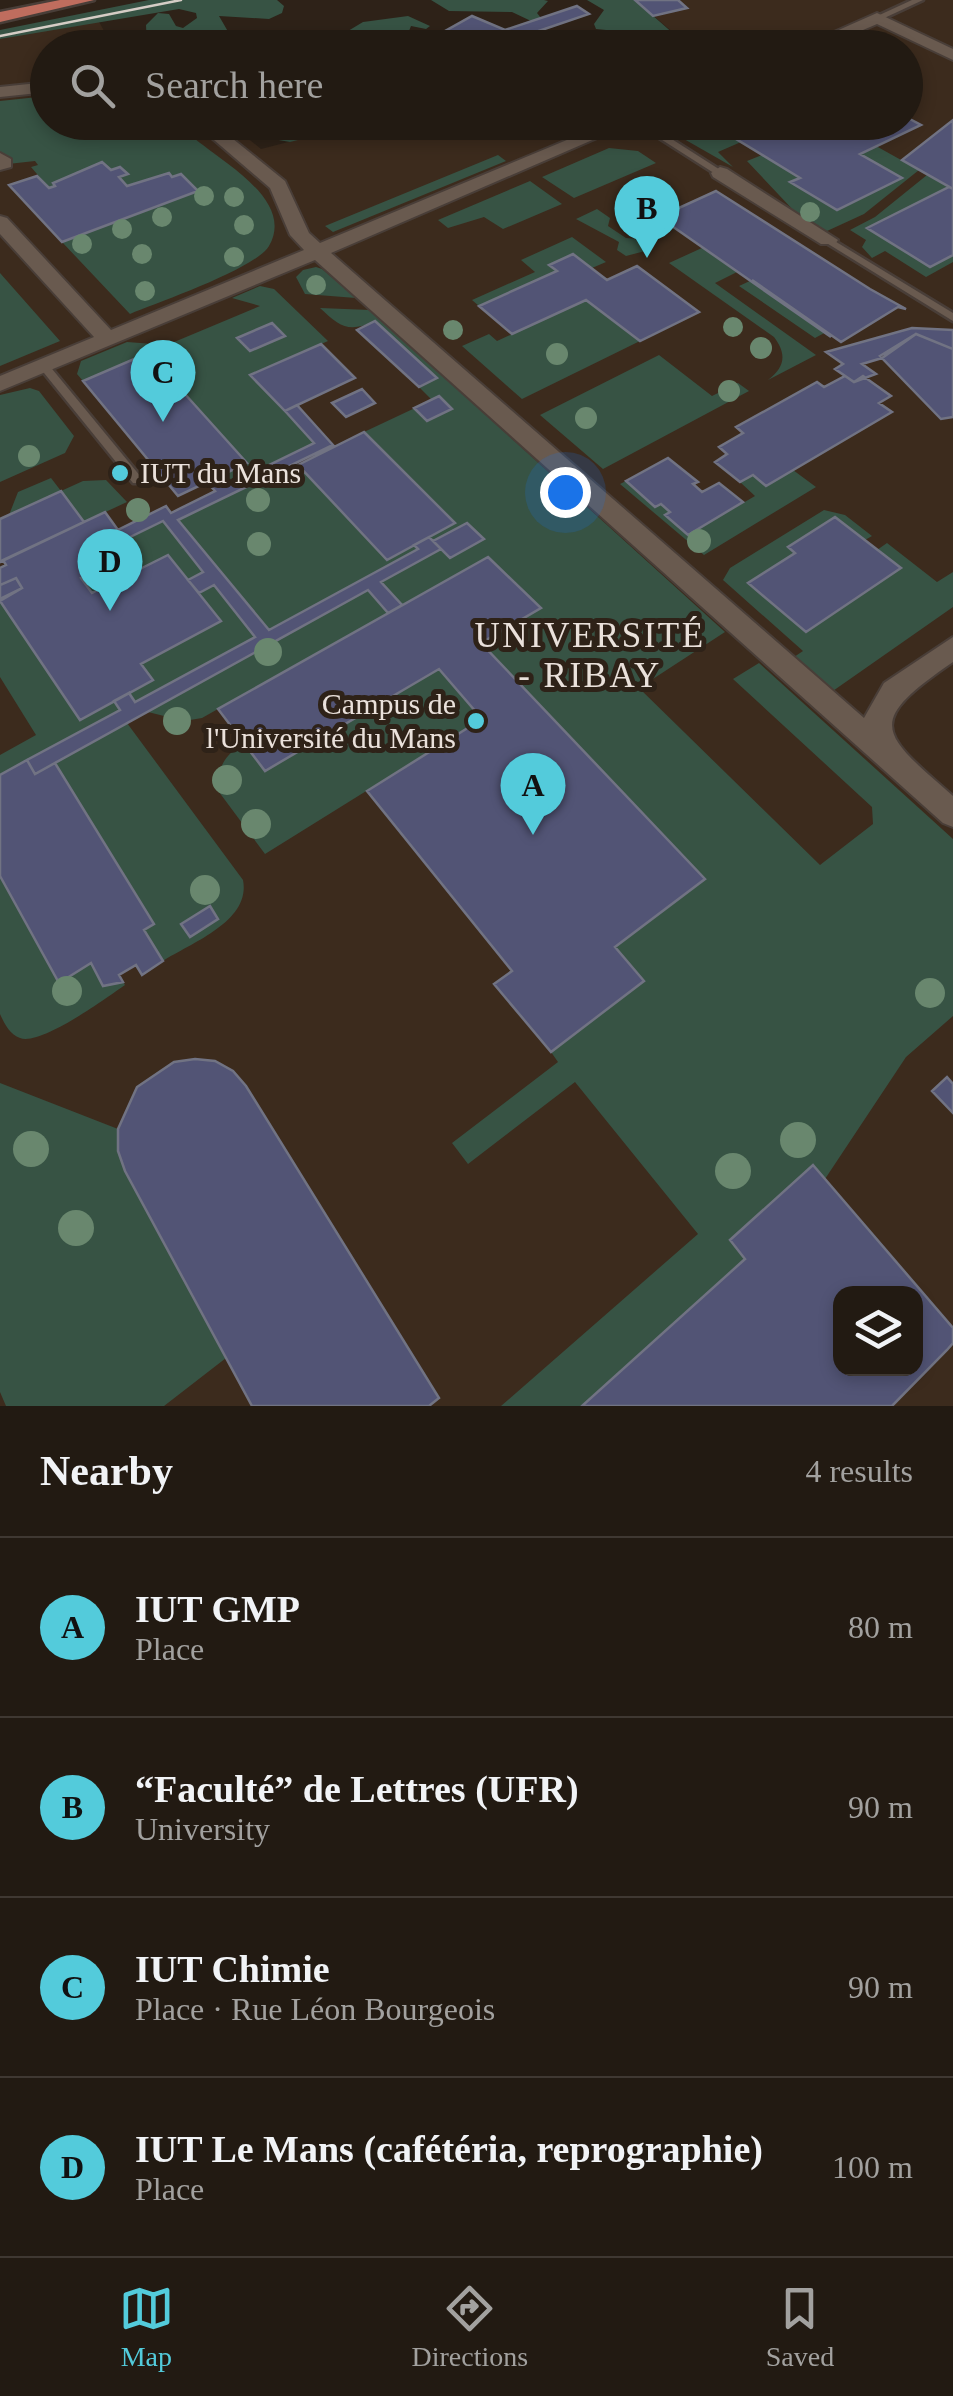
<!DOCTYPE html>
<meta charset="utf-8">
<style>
:root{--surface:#221a12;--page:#2a231b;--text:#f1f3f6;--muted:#a2a19f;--line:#3f3832;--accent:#53cbdb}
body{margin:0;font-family:Georgia,serif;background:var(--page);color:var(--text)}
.controls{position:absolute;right:30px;bottom:30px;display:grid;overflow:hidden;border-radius:20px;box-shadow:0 5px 15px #0003}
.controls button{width:90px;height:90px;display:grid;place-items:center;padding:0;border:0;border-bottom:2px solid var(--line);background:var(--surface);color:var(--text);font:50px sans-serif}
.you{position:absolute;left:565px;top:492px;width:35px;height:35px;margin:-25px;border:8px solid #fff;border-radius:50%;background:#1a73e8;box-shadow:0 0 0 15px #1a73e833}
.badge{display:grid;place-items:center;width:65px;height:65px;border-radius:50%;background:var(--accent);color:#111;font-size:32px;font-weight:700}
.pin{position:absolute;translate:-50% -82px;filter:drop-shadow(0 2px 5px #0008)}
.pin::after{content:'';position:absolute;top:52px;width:35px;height:30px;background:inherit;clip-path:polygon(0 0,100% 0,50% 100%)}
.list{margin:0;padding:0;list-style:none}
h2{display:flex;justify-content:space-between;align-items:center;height:130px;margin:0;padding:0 40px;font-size:42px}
h2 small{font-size:32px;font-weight:400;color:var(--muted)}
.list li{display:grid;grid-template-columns:65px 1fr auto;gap:30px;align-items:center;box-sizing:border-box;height:180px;padding:0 40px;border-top:2px solid var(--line)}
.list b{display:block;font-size:38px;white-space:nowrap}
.list p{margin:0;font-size:32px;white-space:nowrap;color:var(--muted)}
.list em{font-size:32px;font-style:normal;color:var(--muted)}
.icon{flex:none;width:55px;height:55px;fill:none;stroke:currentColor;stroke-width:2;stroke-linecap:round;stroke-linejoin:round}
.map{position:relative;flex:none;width:953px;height:1406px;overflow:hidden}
.search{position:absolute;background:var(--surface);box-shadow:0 5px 15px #0003;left:30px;right:30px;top:30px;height:110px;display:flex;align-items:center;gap:25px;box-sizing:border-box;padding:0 35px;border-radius:55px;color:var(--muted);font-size:38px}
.sheet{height:850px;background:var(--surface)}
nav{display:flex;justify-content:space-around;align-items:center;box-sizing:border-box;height:140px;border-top:2px solid var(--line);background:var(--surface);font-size:28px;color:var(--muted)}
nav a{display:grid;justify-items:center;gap:5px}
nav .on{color:var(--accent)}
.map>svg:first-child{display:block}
.built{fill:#3c2b1d;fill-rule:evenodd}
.green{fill:#375344}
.building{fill:#525475;stroke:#717383;stroke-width:2.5;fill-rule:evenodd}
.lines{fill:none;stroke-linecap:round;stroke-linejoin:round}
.lane-casing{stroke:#493e38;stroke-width:5}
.street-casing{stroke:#493e38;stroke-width:4}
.primary-casing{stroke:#493e38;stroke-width:5}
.lane{fill:#695a4f;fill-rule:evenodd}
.street{fill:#695a4f;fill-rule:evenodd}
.primary{fill:#bf6d5e;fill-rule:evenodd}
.tram{stroke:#d5ccc5;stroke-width:2.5}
.tree{fill:#69876e}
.poi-dot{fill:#53cbdb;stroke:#2e2218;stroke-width:4}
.labels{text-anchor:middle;stroke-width:10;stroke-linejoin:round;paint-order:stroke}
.poi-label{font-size:30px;fill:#eae1db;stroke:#2e2218;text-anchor:start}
.quarter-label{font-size:35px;letter-spacing:2.5px;fill:#eae1db;stroke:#2e2218}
</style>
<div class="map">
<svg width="953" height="1406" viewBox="0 0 953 1406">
<rect width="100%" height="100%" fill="#2e2218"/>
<!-- built -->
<path class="built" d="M635 0H953V1406H0V39L98 20 113 47 48 48V122L229 123 261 149 366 122H906V48L660 47 683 41ZM840 1294H916V1368H840Z"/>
<!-- green -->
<path class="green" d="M149 0H277L284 6 282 13 269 19 219 16 230 35 244 39 247 47H147L146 25 158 13 169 14 176 26 183 28 197 18 196 13 179 9 0 39V30Z
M431 0H544L548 1 537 13 541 18 531 21 512 12 449 11Z
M587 0H635L683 42 660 47H608L635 38 636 33 596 29 594 24 604 10Z
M408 16 430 26 426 29 411 26 409 31 414 39 400 47H322L347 42 348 31 363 22Z
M47 96 48 122C73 123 151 117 172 123 182 126 194 139 203 145 229 166 294 203 269 246 255 269 159 302 130 314L62 242 172 177 168 173 127 186 119 177 120 168 111 170 102 162 53 183 55 186 49 188 31 167 38 165 35 161 8 164 0 154V101Z
M349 123 353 126 290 142 267 138 271 126Z
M656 123H730L718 128 741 142 718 152 733 167Z
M876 146 919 170 864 214 827 231 795 212 747 161 762 155 800 178 792 183 837 210 901 178 860 154Z
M609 148 638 151 656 163 574 198 542 177Z
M498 155 506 161 333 232 325 226Z
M927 175 949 187 868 228 930 267 953 255V262L926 277 885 251 872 258 862 247 866 240 850 230 875 217Z
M530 181 562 204 503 229 484 217 448 228 438 220Z
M597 209 610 218 608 226 626 238 640 239 649 250 626 256 617 250 619 242 576 219Z
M572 237 606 262 592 268 573 254 550 264 557 271 479 306 472 300 535 272 521 260Z
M704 247 739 271 715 283 816 355 768 380C785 367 787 354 774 337L669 263Z
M316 267 322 269 356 298 305 294 296 277 303 270Z
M0 273 60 341 0 366Z
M752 280 828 331 815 338 739 286Z
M260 286 274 289 328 341 251 375 314 443 228 485 220 475 246 462 148 353 83 381 77 374 81 361 127 342 167 345 260 306 232 298Z
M586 300 640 341 522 399 462 346 489 334 497 341Z
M320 308 370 310 725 632 639 688 820 865 873 824 872 807 733 679 759 663 953 839V1016L906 1057 825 1179 813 1166 730 1239 745 1259 582 1406H501L698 1234 575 1082 468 1164 452 1143 558 1062 551 1052 643 981 615 947 705 879 481 643 540 608 489 557 402 605 381 582 441 549 483 539 467 523 433 541 429 537 454 523 364 432 432 400 419 387 437 378 375 321C349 333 340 327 320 308Z
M659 355 712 396 738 383 749 391 603 469 540 415Z
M30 388 39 391 74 436 65 453 0 482V395Z
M296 463 386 559 414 545 418 549 269 630 178 520Z
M793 470 816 487 704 555 620 484 626 481 655 507 661 504 670 512 665 515 688 535 755 496 740 482 753 475 767 486Z
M51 478 61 491 83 481 106 480 127 502 84 522 61 491 9 515 18 492Z
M824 510 845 515 872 536 865 540 789 547 795 553 749 584 806 632 900 569 877 550 887 543 937 582 953 572V607L830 693 791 659 803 651 723 580 730 568Z
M163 521 203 572 188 580 168 555 92 593 81 578 135 552 126 539Z
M214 585 255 637 135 702 129 693 152 680 141 664 199 593Z
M368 590 388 613 202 718 184 721 148 712Z
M0 601 80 720 114 701 120 710 0 775V755L36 735 0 677Z
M439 669 482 719 265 854 219 792C215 770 225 754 244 743L266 771Z
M127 723 243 880C251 921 193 942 163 961L144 930 154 924 55 763Z
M0 876 58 982 91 963 103 985 123 982 125 985C106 998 41 1046 20 1038 10 1035 4 1023 0 1014Z
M0 1083 118 1129V1151L226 1358 164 1406H6L0 1392Z"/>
<!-- building -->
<path class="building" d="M635 0H678L687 8 653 16Z
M577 6 589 14 509 41 497 33H485L451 48 431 39 472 16 505 30Z
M906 117 921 125 860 154 902 178 837 210 790 182 800 178 718 128 730 122H906Z
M953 120V189L902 160Z
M102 162 111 170 120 167 128 174 119 177 127 186 169 173 172 177 181 174 198 191 62 242 9 185 37 176 49 188 55 186 53 183Z
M949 187 953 189V255L930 267 867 228Z
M716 191 870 289 906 309 898 307 841 342 752 280 831 337 659 217Z
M573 254 607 280 637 266 699 312 640 341 586 300 512 334 479 306 557 271 549 265Z
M375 321 437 378 419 387 357 330Z
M272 323 285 336 250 351 237 338Z
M912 328 953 330V349L916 334 882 358 862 364 876 374 854 382 835 369 843 364 826 352Z
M916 334 953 349V417L941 419 880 356Z
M321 344 355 378 285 411 250 375Z
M148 353 247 463 178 496 83 381Z
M845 376 854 382 863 376 891 396 879 403 892 412 766 486 753 475 740 482 715 462 727 454 719 447 743 433 736 427 817 382 824 387Z
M362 389 375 403 346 417 332 403Z
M439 396 452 409 427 421 414 408Z
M297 405 333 445 178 520 269 630 418 549 414 545 429 537 441 549 381 582 402 605 388 613 368 590 35 774 27 760 120 710 114 701 129 693 135 702 255 637 214 585 199 593 188 580 203 572 163 521 126 539 118 530 166 506 171 513 215 491 207 482 220 475 228 485 314 443 285 411Z
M364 432 455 523 387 560 298 465Z
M668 458 698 482 693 484 702 492 719 483 743 502 688 535 665 515 670 512 661 504 655 507 626 481Z
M61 491 84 522 0 562V519Z
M105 512 118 530 103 537 111 547 126 539 135 552 81 578 92 593 168 555 221 621 141 664 153 680 80 720 0 601 22 588 16 578 0 585V568L6 565 3 560Z
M835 517 901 568 806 632 748 583 795 553 788 547Z
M467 523 484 539 450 558 433 541Z
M488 557 541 608 481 643 705 879 615 947 644 981 551 1052 494 984 512 971 367 791 482 719 439 669 265 771 218 709Z
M16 578 22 588 0 599V585Z
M27 760 35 774 55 763 154 924 144 930 163 961 142 975 136 965 119 975 123 982 103 986 91 963 59 983 0 876V775Z
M210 906 218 919 190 937 181 924Z
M195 1059 215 1061 233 1071 246 1086 439 1398 429 1406H252L125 1171 118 1151V1129L137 1087 174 1062Z
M947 1077 953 1084V1113L932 1091Z
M813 1165 953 1328V1343L947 1350 892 1406H582L745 1259 730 1240ZM840 1294H916V1368H840Z"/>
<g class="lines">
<!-- lane casing -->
<g class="lane-casing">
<path id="lane" d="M912 0H923L880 20 873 18Z
M634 122H645L725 173 717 175Z
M828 237 953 313V321L825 242 823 240Z
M44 362 48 364 141 477 143 480 141 483H133L40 368 39 366Z"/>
</g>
<!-- street casing -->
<g class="street-casing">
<path id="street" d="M877 13 953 49V60L877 24 821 48H798Z
M48 82V92L0 97V87Z
M193 122H212L285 181 309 233 320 243 610 122H634L331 253 864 718 884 683 953 637V662C864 723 880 732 953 796V827L943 823 315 260 0 391V376L94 337 0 234V216L7 218 111 330 304 250 290 235 270 188Z
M0 153 11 159V167L0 170Z
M720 167 727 169 838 240 835 244H821L713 177 711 173Z"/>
</g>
<!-- primary casing -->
<g class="primary-casing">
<path id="primary" d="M60 0H94L0 22V12Z"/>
</g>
<!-- lane -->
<use href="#lane" class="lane"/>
<!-- street -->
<use href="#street" class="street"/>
<!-- primary -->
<use href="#primary" class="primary"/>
<!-- tram -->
<path class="tram" d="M0 36 181 0"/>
</g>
<!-- trees -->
<g class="tree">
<circle cx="204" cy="196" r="10"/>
<circle cx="234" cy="197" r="10"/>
<circle cx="810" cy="212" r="10"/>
<circle cx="162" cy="217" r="10"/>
<circle cx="244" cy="225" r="10"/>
<circle cx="122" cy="229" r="10"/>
<circle cx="82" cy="244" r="10"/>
<circle cx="142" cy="254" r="10"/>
<circle cx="234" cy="257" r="10"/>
<circle cx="316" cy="285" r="10"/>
<circle cx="145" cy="291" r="10"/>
<circle cx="733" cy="327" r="10"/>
<circle cx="453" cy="330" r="10"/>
<circle cx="761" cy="348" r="11"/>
<circle cx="557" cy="354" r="11"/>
<circle cx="729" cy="391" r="11"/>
<circle cx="586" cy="418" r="11"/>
<circle cx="29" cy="456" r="11"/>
<circle cx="258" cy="500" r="12"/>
<circle cx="138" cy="510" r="12"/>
<circle cx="699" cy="541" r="12"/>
<circle cx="259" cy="544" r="12"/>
<circle cx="268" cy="652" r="14"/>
<circle cx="177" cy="721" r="14"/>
<circle cx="227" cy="780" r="15"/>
<circle cx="256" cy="824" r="15"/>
<circle cx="205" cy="890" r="15"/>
<circle cx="67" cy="991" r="15"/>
<circle cx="930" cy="993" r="15"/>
<circle cx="798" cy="1140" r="18"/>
<circle cx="31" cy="1149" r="18"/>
<circle cx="733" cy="1171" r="18"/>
<circle cx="76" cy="1228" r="18"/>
</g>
<!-- markers -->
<g class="poi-dot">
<circle cx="120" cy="473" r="10"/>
<circle cx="476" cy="721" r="10"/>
</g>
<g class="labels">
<!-- poi labels -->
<g class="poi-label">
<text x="140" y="483">IUT du Mans</text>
<text x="456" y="714" text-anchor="end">Campus de<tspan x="456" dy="34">l'Université du Mans</tspan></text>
</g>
<!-- quarter labels -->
<g class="quarter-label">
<text x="590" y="647">UNIVERSITÉ<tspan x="590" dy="40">- RIBAY</tspan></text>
</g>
</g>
</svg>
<div class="controls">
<button><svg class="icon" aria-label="layers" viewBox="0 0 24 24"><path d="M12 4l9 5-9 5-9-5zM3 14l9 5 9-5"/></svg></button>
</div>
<div class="you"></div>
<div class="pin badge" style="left:533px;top:835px">A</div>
<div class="pin badge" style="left:647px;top:258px">B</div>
<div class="pin badge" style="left:163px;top:422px">C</div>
<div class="pin badge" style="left:110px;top:611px">D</div>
<div class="search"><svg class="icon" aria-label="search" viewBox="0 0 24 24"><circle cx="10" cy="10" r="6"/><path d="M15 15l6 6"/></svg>Search here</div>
</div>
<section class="sheet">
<h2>Nearby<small>4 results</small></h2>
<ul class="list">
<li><span class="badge">A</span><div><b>IUT GMP</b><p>Place</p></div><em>80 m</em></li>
<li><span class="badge">B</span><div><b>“Faculté” de Lettres (UFR)</b><p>University</p></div><em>90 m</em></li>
<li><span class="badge">C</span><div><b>IUT Chimie</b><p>Place · Rue Léon Bourgeois</p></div><em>90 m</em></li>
<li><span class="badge">D</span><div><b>IUT Le Mans (cafétéria, reprographie)</b><p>Place</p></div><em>100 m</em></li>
</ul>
</section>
<nav>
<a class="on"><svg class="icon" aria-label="map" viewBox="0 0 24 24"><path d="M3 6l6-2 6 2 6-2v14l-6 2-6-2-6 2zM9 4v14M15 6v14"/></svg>Map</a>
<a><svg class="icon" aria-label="directions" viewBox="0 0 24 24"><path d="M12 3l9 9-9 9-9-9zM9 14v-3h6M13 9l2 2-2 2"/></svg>Directions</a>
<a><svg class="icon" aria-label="saved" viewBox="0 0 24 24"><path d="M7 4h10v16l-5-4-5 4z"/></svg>Saved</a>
</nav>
